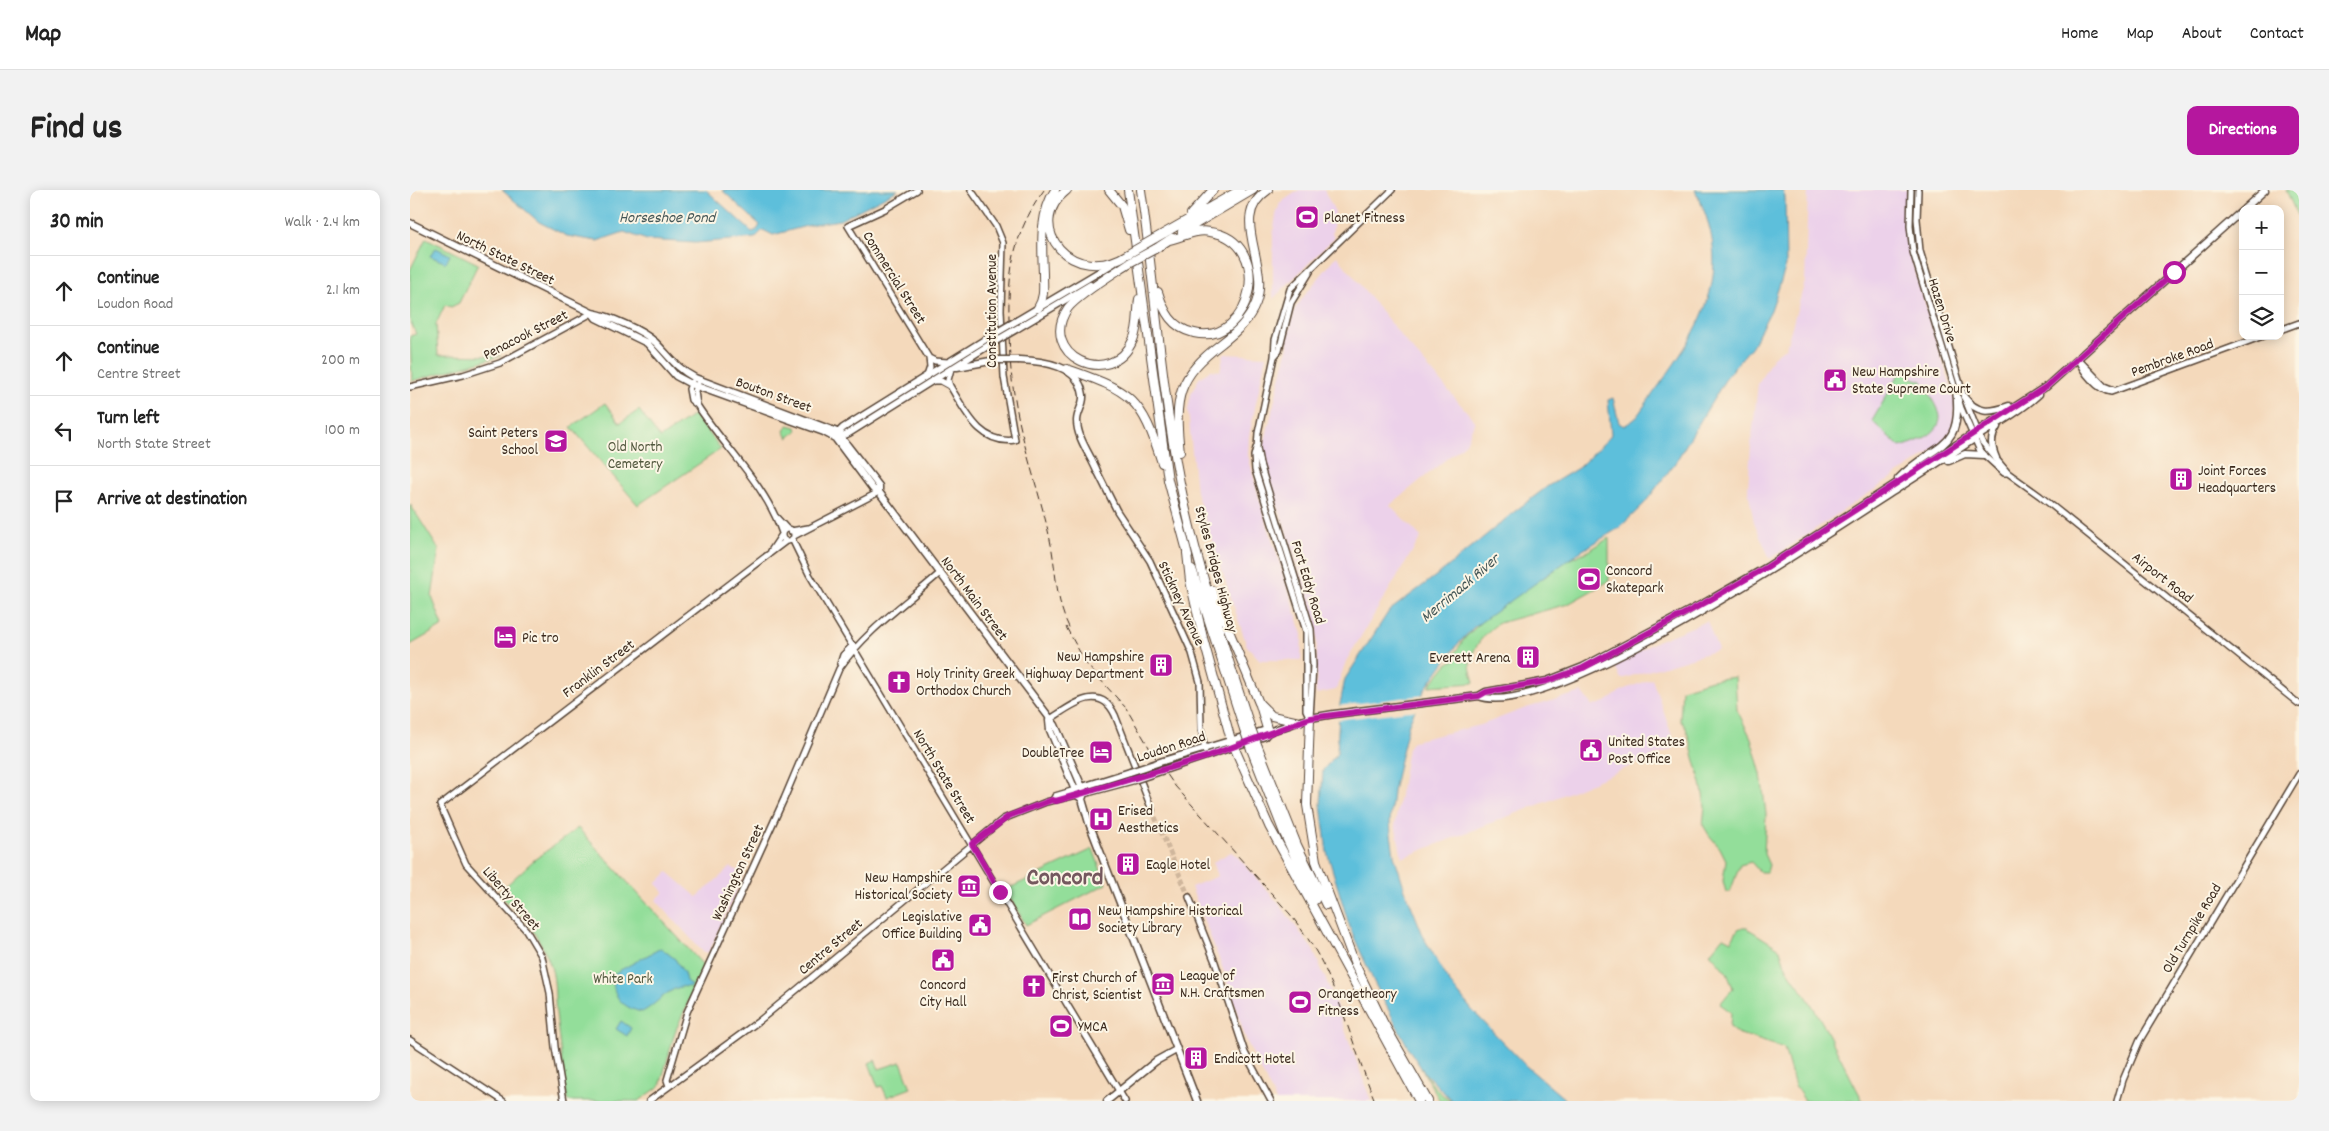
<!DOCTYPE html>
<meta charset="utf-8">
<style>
:root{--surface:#fff;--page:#f2f2f2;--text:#222;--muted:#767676;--line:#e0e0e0;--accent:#b5179e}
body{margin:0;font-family:Dekko,sans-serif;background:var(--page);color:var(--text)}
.controls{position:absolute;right:15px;top:15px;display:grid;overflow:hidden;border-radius:10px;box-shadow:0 2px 12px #0003}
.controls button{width:45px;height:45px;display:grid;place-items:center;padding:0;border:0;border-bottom:1px solid var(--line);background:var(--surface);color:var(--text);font:25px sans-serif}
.stop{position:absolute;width:15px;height:15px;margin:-11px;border:4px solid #b5179e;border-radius:50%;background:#fff}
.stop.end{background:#b5179e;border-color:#fff;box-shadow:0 1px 5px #0008}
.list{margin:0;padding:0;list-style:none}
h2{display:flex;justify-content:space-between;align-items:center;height:65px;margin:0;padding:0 20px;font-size:21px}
h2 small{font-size:16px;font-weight:400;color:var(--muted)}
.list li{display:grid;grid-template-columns:32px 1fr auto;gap:15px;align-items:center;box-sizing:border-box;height:70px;padding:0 20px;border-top:1px solid var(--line)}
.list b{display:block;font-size:19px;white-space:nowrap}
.list p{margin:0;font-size:16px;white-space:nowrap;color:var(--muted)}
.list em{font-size:16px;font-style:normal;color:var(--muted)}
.icon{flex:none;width:28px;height:28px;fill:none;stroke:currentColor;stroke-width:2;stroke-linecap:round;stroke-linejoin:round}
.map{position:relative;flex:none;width:1889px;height:911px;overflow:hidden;border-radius:10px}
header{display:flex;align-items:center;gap:30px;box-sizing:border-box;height:70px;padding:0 25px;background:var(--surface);border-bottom:1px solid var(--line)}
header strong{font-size:24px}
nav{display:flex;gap:28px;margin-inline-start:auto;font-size:18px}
.intro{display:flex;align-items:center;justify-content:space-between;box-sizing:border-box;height:120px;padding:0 30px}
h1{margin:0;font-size:35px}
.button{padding:12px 22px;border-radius:10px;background:var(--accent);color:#fff;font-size:18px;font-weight:700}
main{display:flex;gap:30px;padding:0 30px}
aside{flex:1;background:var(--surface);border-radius:10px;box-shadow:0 2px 12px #0003}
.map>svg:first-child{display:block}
.built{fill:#ecd1ea}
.green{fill:#93de9a;stroke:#67845c}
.water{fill:#5dbfdb;stroke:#4c747c}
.pier{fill:#f4d9bb}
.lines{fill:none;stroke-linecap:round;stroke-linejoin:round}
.minor-tunnel{stroke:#cfb69c;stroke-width:5;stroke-dasharray:5 2.5;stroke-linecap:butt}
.minor-casing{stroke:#574436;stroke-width:8}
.major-casing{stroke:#574436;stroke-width:9}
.highway-casing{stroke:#574436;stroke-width:10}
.minor{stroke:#fff;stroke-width:5}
.major{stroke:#fff;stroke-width:6}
.highway{stroke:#fff;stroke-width:8}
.rail{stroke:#3b2a1e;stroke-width:1;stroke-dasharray:8 4;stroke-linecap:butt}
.major-bridge-casing{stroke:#574436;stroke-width:9;stroke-linecap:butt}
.highway-bridge-casing{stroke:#574436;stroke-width:10;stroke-linecap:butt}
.major-bridge{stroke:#fff;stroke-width:6}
.highway-bridge{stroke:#fff;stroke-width:8}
.route{stroke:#b5179e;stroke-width:6}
.labels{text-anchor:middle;stroke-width:4;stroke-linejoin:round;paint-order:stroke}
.poi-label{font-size:15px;fill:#3b2a1e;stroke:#fcf5e5;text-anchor:start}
.street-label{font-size:15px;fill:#3b2a1e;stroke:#fcf5e5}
.park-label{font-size:15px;fill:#51573d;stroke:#fcf5e5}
.water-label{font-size:16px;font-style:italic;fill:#455757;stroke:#fcf5e5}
.town-label{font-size:25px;font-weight:bold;fill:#74585e;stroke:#fcf5e5}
</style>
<header>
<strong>Map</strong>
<nav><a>Home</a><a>Map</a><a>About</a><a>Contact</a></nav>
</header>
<div class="intro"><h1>Find us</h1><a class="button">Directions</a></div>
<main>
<aside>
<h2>30 min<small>Walk · 2.4 km</small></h2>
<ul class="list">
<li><svg class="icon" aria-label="ahead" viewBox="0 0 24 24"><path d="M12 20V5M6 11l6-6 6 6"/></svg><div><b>Continue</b><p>Loudon Road</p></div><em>2.1 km</em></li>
<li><svg class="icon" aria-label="ahead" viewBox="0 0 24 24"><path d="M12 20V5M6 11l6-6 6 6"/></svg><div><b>Continue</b><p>Centre Street</p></div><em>200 m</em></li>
<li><svg class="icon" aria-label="left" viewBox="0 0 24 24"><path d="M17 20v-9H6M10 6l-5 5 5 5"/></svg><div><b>Turn left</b><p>North State Street</p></div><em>100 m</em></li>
<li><svg class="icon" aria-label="arrive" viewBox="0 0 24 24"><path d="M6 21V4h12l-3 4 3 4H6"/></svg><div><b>Arrive at destination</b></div></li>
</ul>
</aside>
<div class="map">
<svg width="1889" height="911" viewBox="0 0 1889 911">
<rect width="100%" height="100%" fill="#fcf5e5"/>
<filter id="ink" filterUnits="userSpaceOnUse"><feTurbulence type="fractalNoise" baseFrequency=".02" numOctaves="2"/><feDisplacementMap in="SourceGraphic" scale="10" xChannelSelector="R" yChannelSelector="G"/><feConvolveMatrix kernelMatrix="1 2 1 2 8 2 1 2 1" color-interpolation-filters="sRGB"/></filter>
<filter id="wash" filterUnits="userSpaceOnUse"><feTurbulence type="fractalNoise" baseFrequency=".0096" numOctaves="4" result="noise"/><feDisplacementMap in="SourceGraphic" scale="20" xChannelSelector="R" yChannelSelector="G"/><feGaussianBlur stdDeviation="1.12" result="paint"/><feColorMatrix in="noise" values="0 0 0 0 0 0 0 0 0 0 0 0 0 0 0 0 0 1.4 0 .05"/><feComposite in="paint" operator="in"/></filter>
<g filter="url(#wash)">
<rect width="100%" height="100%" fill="#f4d9bb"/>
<!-- built -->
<path class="built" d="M889 0H914L925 22 922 43 924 48 863 109V44L866 25 870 13Z
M1398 0H1498L1497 41 1503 74 1546 214 1542 241 1527 258 1360 369 1344 332 1338 300 1341 255 1348 194 1363 167 1376 157 1395 92Z
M927 66 996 152 1065 231 1056 253 980 315 1011 347 936 471 926 500 906 504 907 436 861 295 853 268V259L878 156 877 149 885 119 897 102Z
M814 164 856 166 839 246 838 265 849 308 889 433 892 445 891 470H850L837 456 786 302 778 220 781 204 789 188 801 180 810 181Z
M1297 431 1308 460 1211 489 1204 475 1247 451Z
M1242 489 1266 557 1143 609 992 668 985 634 998 558 1003 551 1071 535 1116 518 1172 502 1182 516 1196 512 1212 500Z
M821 662 826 665 870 715 903 760 920 799 961 911H866L837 852 814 782 781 697 808 686 803 672Z
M321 677 334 684 299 762 294 763 246 710 254 702 246 694 258 682 287 707Z"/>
<!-- green -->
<path class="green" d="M1876 0H1889V28L1887 25Z
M16 48 68 74 49 113 41 117 35 115 26 134 28 165 91 166 2 191 0 146 6 144 0 130V80Z
M1492 179H1495L1500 187 1512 191C1517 201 1526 212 1529 222 1536 243 1504 253 1490 257L1462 231Z
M195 213 210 233 229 220 250 248 285 224 311 259 228 315 161 237Z
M378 235 386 237 387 241 378 248 374 241Z
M0 314 29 360 22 407 33 436 0 455Z
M1199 348V391L1158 414 1089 433C1077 440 1061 459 1060 474 1060 480 1063 487 1064 493L1019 496 1037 474 1044 470 1042 467 1055 448 1085 418 1128 390 1138 385 1156 371 1180 360Z
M1325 487 1327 520 1341 548 1351 584 1356 624 1354 664 1359 675 1357 682H1350L1341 672 1330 675 1320 702H1316L1313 691 1316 670 1310 658 1299 645 1293 635 1295 616 1291 593 1276 538 1270 530 1272 499 1301 490Z
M168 638 294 776 265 842 250 896 229 911H158C153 882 149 853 146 823 144 808 146 792 141 777 132 749 111 721 87 704L124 670Z
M683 659 696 694 616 735 595 700Z
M1329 738H1337L1370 759C1374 781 1389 794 1400 812 1420 844 1435 878 1453 911H1395L1385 896 1374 858 1327 843 1320 837 1321 822 1310 814 1323 798 1317 783 1300 763 1313 747 1321 751Z
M465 870 469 879 491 872 501 898 477 907 472 896 468 897 459 873Z
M1011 878C1020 891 1028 905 1043 911H1030Z"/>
<!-- water -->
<path class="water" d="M92 0H296L342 42 347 40 350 35 312 0H488L430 30 404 34 363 45 353 40 345 48 285 53 237 50 214 42 187 51 157 46 129 32Z
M1285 0H1372L1375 7 1376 76 1361 120 1342 156 1318 185 1265 273 1234 314 1209 338 1168 363 1064 437 1047 455 1015 499 999 533 990 570 983 601 980 631 981 644 984 665 995 700 1015 750 1040 793 1061 819 1116 876 1157 911H1042L1014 882 1000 861 964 792 940 738 917 662 911 615 913 580 927 564 929 519 935 489 979 421 1035 379 1104 322 1138 296 1168 278 1199 248 1201 244 1198 210 1203 208 1209 233 1214 236 1225 229C1278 153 1334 97 1285 0Z
M26 58 40 65 36 73 20 66Z
M251 758 265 769 274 783 276 791 281 795 280 797C261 793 247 815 232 822 212 818 199 804 205 783Z
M211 831 221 838 217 846 206 839Z"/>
<!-- pier -->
<path class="pier" d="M1015 505 1008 520 926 530 927 516Z"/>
</g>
<g filter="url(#ink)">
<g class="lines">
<!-- minor-tunnel -->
<path class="minor-tunnel" d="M742 620 779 707"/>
<!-- minor casing -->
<g class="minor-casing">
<path id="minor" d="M507 0 475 19 438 36 519 168 520 177 517 186
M1501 0 1500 36 1503 62 1551 218 1570 261 1594 283H1598L1630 306 1889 514
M1508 0 1507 29 1510 61 1554 207 1572 252 1598 283
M1870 140 1889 133
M864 167 869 161 881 113 900 82
M519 168 525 171 538 172
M1668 169C1672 181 1688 201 1701 202L1853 146
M1668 169 1694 196 1704 200
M541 179 538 190 540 196C556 222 570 255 605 250L594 187 591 120 593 53 586 36 561 0
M289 190 285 201 287 215C314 257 356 295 372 343
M522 191H531L540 196
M282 192 279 199 281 210 287 215
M0 197 53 185 90 173 182 123
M846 258 844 266 845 280 896 441V520L900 528
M687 281 707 321 740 371 782 463 790 492 791 539 795 560
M366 327 377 339
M372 345a6 6 0 1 1 12 0a6 6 0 1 1-12 0Z
M381 341 398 338
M384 346 469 302
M382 349 399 384 715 911
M361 361 371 346
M430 474 433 465 443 455
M900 528 903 475 901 439 850 274 847 258 848 243 864 167 865 150 880 99 982 0
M639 530C660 517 689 491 705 525L742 620
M643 610 645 606 665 600
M779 707 805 772 835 863 861 911
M0 850 93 911
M259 896 257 890 277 822 374 609 429 479C454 442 496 413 530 383
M154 911 145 857 140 803 132 767 116 740 56 674 30 615 376 351
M239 911 349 831 593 629 636 612 667 605
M1707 911 1713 890 1730 850 1889 584"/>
</g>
<!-- major casing -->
<g class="major-casing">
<path id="major" d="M1834 19 1855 0
M0 33 182 123C199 126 232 140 245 152 260 167 265 177 285 188L427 242 469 296V302
M182 123 186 128 237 153 266 186 281 194 414 242 425 248 463 299 469 302 645 535 672 597 674 604 672 609
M608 130 704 73
M608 138 680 95
M609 170C633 171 669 175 673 205 674 215 667 222 667 231 667 248 681 266 687 281
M547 177 586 170
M1636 197 1833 20
M1554 207C1567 224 1580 223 1599 216
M426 245 433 238 584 144
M428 248 439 243 584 152
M1586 268C1581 256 1580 248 1587 237
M1539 271 1555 264 1574 265
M1488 289C1522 252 1554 264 1546 200
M1069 506C1139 533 1416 344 1484 301 1513 282 1542 264 1570 245 1590 232 1611 221 1629 204
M639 530 640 540 667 605 672 609 679 633 787 911
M753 571 853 541 858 542
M757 579 855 546 858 542 900 528 924 524 1069 506 1076 502 1137 491 1173 477 1298 411 1357 377 1637 196
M669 598 720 582
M672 604 724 590
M697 911 746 871 766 860"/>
</g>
<!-- highway casing -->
<g class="highway-casing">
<path id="highway" d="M657 0C611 36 663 99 718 64
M699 0 712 16 719 40
M718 0 758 290 778 365
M731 0C745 97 751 196 770 293 787 376 814 456 840 536
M781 24 803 0
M772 42 843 0
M744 49 830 0
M745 59 762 48
M719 73C704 83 668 105 658 118 626 165 701 201 723 150 729 137 727 122 729 109
M748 102C754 122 762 138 784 143 842 157 866 51 800 42 785 39 774 47 759 50
M628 118C635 107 633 96 633 84 632 55 629 25 645 0
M657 179C721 201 732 208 752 273
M770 262C764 208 767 187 812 153 826 142 839 131 846 113 861 72 817 27 858 0
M777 363 780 391 793 448 821 550 859 636 1009 911
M782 379 834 539
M802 400 849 513 862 526 889 532
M850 515 858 542
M900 528 897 615 906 671 945 774 973 832 1018 911
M848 557 887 655 916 715
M841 559 874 643 905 710"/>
</g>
<!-- minor -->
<use href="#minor" class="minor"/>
<!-- major -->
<use href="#major" class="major"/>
<!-- highway -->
<use href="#highway" class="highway"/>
<!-- rail -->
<path class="rail" d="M634 0C604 42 598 79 599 129 599 156 600 183 605 209 612 255 629 300 639 345 647 379 644 410 661 441
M656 437 677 475 716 518 743 564 765 596 880 724C893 741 906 759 915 779 935 822 947 867 965 911"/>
<!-- major-bridge casing -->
<g class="major-bridge-casing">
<path id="major-bridge" d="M584 144 608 130
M584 152 608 138
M586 170H609
M720 582 753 571
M724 590 757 579"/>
</g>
<!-- highway-bridge casing -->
<g class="highway-bridge-casing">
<path id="highway-bridge" d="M718 64 744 49
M719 73 745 59
M840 536 848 557
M834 539 841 559"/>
</g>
<!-- major-bridge -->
<use href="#major-bridge" class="major-bridge"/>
<!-- highway-bridge -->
<use href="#highway-bridge" class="highway-bridge"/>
</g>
</g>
<g class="lines" filter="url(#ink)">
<!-- route -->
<path class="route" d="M590 702 562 654 599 626 642 610 646 611 796 567 900 528 1069 506 1076 502 1137 491 1173 478 1298 411 1357 377 1637 196 1764 82"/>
</g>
<!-- icons -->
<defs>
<g id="stadium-square" transform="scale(1.25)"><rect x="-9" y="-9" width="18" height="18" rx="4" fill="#b5179e" stroke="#fcf5e5"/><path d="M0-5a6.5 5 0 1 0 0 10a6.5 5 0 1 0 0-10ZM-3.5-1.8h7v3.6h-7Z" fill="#fff"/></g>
<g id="civic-square" transform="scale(1.25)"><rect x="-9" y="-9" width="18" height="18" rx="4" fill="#b5179e" stroke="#fcf5e5"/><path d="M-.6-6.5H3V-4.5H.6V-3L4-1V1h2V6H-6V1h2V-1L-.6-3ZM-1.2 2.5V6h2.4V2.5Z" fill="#fff"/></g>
<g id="school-square" transform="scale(1.25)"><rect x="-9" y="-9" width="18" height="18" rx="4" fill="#b5179e" stroke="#fcf5e5"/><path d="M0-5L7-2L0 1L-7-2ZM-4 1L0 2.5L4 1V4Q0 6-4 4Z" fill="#fff"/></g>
<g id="building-square" transform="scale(1.25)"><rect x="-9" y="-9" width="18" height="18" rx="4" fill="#b5179e" stroke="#fcf5e5"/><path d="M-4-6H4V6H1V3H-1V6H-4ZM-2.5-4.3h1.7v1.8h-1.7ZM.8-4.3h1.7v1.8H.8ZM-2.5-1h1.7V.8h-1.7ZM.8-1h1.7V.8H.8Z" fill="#fff"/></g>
<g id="hotel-square" transform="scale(1.25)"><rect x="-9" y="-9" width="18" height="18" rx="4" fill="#b5179e" stroke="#fcf5e5"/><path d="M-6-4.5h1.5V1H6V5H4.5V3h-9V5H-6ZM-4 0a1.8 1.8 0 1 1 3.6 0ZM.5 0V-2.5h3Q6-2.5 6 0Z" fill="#fff"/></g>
<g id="church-square" transform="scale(1.25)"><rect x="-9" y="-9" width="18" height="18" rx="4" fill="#b5179e" stroke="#fcf5e5"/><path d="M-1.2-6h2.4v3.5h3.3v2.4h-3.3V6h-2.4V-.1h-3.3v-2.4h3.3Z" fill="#fff"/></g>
<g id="hospital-square" transform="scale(1.25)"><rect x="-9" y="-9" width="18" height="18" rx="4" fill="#b5179e" stroke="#fcf5e5"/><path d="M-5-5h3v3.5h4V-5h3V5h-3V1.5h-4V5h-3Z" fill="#fff"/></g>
<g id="museum-square" transform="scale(1.25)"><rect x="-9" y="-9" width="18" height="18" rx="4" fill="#b5179e" stroke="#fcf5e5"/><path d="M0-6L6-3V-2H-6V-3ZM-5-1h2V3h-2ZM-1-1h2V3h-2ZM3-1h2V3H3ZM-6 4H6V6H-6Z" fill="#fff"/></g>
<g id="library-square" transform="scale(1.25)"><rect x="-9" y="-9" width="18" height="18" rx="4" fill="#b5179e" stroke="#fcf5e5"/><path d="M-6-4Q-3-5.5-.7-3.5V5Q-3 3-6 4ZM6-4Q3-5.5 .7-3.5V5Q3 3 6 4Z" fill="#fff"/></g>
</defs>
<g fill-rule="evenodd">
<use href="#stadium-square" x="897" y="27"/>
<use href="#civic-square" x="1425" y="190"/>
<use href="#school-square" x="146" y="251"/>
<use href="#building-square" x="1771" y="289"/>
<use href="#stadium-square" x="1179" y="389"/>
<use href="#hotel-square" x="95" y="447"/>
<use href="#building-square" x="1118" y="467"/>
<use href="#building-square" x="751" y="475"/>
<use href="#church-square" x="489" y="492"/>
<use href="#civic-square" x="1181" y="560"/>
<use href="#hotel-square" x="691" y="562"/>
<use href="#hospital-square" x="691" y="629"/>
<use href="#building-square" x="718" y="674"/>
<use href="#museum-square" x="559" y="696"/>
<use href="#library-square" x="670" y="729"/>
<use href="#civic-square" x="570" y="735"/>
<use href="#civic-square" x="533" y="770"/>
<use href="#museum-square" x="753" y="794"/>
<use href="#church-square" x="624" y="796"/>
<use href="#stadium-square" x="890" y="812"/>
<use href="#stadium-square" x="651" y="836"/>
<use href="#building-square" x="786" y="868"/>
</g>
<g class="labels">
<!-- poi labels -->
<g class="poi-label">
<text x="914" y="32">Planet Fitness</text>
<text x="1442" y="186">New Hampshire<tspan x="1442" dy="17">State Supreme Court</tspan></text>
<text x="128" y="247" text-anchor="end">Saint Peters<tspan x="128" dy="17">School</tspan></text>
<text x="1788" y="285">Joint Forces<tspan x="1788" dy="17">Headquarters</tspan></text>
<text x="1196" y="385">Concord<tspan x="1196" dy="17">Skatepark</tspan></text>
<text x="112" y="452">Pic tro</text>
<text x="734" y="471" text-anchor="end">New Hampshire<tspan x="734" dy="17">Highway Department</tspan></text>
<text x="1100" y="472" text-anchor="end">Everett Arena</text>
<text x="506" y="488">Holy Trinity Greek<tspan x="506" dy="17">Orthodox Church</tspan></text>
<text x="1198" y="556">United States<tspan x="1198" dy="17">Post Office</tspan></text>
<text x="674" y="567" text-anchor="end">DoubleTree</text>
<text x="708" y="625">Erised<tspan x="708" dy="17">Aesthetics</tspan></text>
<text x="736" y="679">Eagle Hotel</text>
<text x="542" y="692" text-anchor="end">New Hampshire<tspan x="542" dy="17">Historical Society</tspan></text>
<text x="688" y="725">New Hampshire Historical<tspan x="688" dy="17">Society Library</tspan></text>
<text x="552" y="731" text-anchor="end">Legislative<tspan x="552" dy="17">Office Building</tspan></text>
<text x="770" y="790">League of<tspan x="770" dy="17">N.H. Craftsmen</tspan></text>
<text x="642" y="792">First Church of<tspan x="642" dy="17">Christ, Scientist</tspan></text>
<text x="533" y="799" text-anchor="middle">Concord<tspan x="533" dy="17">City Hall</tspan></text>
<text x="908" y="808">Orangetheory<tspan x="908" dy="17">Fitness</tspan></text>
<text x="668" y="841">YMCA</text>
<text x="804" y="873">Endicott Hotel</text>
</g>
<!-- street labels -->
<g class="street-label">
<text transform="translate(96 67) rotate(26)" y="5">North State Street</text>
<text transform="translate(485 87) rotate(58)" y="5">Commercial Street</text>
<text transform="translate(1533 120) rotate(73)" y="5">Hazen Drive</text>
<text transform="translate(581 121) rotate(-90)" y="5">Constitution Avenue</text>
<text transform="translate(115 144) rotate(-27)" y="5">Penacook Street</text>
<text transform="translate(1762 167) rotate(-20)" y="5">Pembroke Road</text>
<text transform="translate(364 204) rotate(20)" y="5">Bouton Street</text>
<text transform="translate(807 379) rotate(75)" y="5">Styles Bridges Highway</text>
<text transform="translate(1753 387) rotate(38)" y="5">Airport Road</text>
<text transform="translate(899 392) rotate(73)" y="5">Fort Eddy Road</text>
<text transform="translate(565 408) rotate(53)" y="5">North Main Street</text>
<text transform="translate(772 413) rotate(65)" y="5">Stickney Avenue</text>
<text transform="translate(188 478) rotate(-37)" y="5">Franklin Street</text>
<text transform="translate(761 556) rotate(-18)" y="5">Loudon Road</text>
<text transform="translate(535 586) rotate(59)" y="5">North State Street</text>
<text transform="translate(327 682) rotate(-65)" y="5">Washington Street</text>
<text transform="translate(102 708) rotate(49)" y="5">Liberty Street</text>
<text transform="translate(1781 738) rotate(-59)" y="5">Old Turnpike Road</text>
<text transform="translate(420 756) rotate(-40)" y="5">Centre Street</text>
</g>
<!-- park labels -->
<g class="park-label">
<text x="225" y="261">Old North<tspan x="225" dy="17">Cemetery</tspan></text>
<text x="213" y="793">White Park</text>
</g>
<!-- water labels -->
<g class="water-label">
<text x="257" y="32">Horseshoe Pond</text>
<text transform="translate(1049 397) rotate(-40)" y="6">Merrimack River</text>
</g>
<!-- town labels -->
<g class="town-label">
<text x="655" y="694">Concord</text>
</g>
</g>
</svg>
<div class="controls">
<button>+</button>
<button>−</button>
<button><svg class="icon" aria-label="layers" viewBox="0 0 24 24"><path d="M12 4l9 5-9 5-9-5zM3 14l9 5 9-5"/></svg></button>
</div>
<div class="stop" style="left:1764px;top:82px"></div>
<div class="stop end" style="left:590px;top:702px"></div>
</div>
</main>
